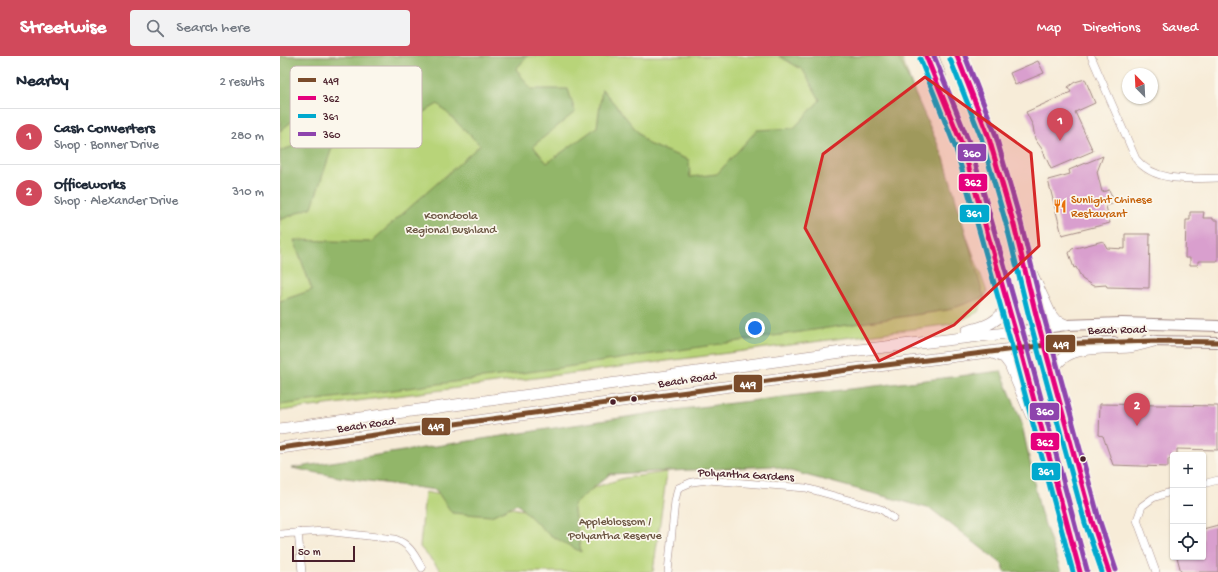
<!DOCTYPE html>
<meta charset="utf-8">
<style>
:root{--surface:#fff;--page:#f2f2f3;--text:#1f2937;--muted:#747a83;--line:#e0e1e3;--accent:#d1495b}
body{margin:0;font-family:"Gochi Hand",sans-serif;background:var(--page);color:var(--text)}
.controls{position:absolute;right:12px;bottom:12px;display:grid;overflow:hidden;border-radius:4px;box-shadow:0 1px 3px #0004}
.controls button{width:36px;height:36px;display:grid;place-items:center;padding:0;border:0;border-bottom:1px solid var(--line);background:var(--surface);color:var(--text);font:20px sans-serif}
.compass{position:absolute;left:842px;top:12px;width:36px;height:36px;border-radius:50%;background:var(--surface);box-shadow:0 1px 3px #0004;rotate:336deg}
.scale{position:absolute;left:12px;bottom:10px;width:63px;box-sizing:border-box;padding-left:4px;border:2px solid #4a1f2b;border-top:0;font-size:11px;line-height:14px;white-space:nowrap;color:#4a1f2b;-webkit-text-stroke:3px #fbf7ec;paint-order:stroke}
.you{position:absolute;left:475px;top:272px;width:14px;height:14px;margin:-10px;border:3px solid #fff;border-radius:50%;background:#1a73e8;box-shadow:0 0 0 6px #1a73e833}
.badge{display:grid;place-items:center;width:26px;height:26px;border-radius:50%;background:var(--accent);color:#fff;font-size:13px;font-weight:700}
.pin{position:absolute;translate:-50% -33px;filter:drop-shadow(0 1px 2px #0008)}
.pin::after{content:'';position:absolute;top:21px;width:14px;height:12px;background:inherit;clip-path:polygon(0 0,100% 0,50% 100%)}
.list{margin:0;padding:0;list-style:none}
h2{display:flex;justify-content:space-between;align-items:center;height:52px;margin:0;padding:0 16px;font-size:17px}
h2 small{font-size:13px;font-weight:400;color:var(--muted)}
.list li{display:grid;grid-template-columns:26px 1fr auto;gap:12px;align-items:center;box-sizing:border-box;height:56px;padding:0 16px;border-top:1px solid var(--line)}
.list b{display:block;font-size:15px;white-space:nowrap}
.list p{margin:0;font-size:13px;white-space:nowrap;color:var(--muted)}
.list em{font-size:13px;font-style:normal;color:var(--muted)}
.icon{flex:none;width:22px;height:22px;fill:none;stroke:currentColor;stroke-width:2;stroke-linecap:round;stroke-linejoin:round}
.map{position:relative;flex:none;width:938px;height:516px;overflow:hidden}
header{display:flex;align-items:center;gap:24px;box-sizing:border-box;height:56px;padding:0 20px;background:var(--accent);color:#fff}
header strong{font-size:19px}
nav{display:flex;gap:22px;margin-inline-start:auto;font-size:14px}
.search{width:280px;height:36px;background:var(--page);display:flex;align-items:center;gap:10px;box-sizing:border-box;padding:0 14px;border-radius:4px;color:var(--muted);font-size:15px}
main{display:flex}
aside{flex:1;background:var(--surface)}
.map>svg:first-child{display:block}
.green{fill:#b8d479;stroke:#817a52}
.forest{fill:#92b669;stroke:#6e6a4a}
.building{fill:#d99fce}
.lines{fill:none;stroke-linecap:round;stroke-linejoin:round}
.street-casing{stroke:#a08682;stroke-width:8}
.secondary-casing{stroke:#a08682;stroke-width:12}
.primary-casing{stroke:#a08682;stroke-width:12}
.street{stroke:#fff;stroke-width:7}
.secondary{stroke:#fff;stroke-width:10}
.primary{stroke:#fff;stroke-width:11}
.bus-1-casing{stroke:#fbf7ec;stroke-width:8}
.bus-2-casing{stroke:#fbf7ec;stroke-width:8}
.bus-3-casing{stroke:#fbf7ec;stroke-width:8}
.bus-4-casing{stroke:#fbf7ec;stroke-width:8}
.bus-1{stroke:#7a4b2a;stroke-width:5}
.bus-2{stroke:#e5007d;stroke-width:5}
.bus-3{stroke:#00a9ce;stroke-width:5}
.bus-4{stroke:#8e44ad;stroke-width:5}
.marked{fill:#d62828;fill-opacity:0.2;stroke:#d62828;stroke-width:3;stroke-linejoin:round}
.bus-dot{fill:#4a1f2b;stroke:#fbf7ec;stroke-width:1.5}
.labels{text-anchor:middle;stroke-width:3.5;stroke-linejoin:round;paint-order:stroke}
.food-label{font-size:12px;fill:#c56008;stroke:#fbf7ec;text-anchor:start}
.park-label{font-size:12px;fill:#6b5542;stroke:#fbf7ec}
.street-label{font-size:12px;fill:#4a1f2b;stroke:#fbf7ec}
.key{fill:#fbf7ec;stroke:#c6b6b2;stroke-width:1}
.key-label{font-size:11px;fill:#4a1f2b}
.line-badge{stroke:#fbf7ec;stroke-width:1.5}
.badge-label{font-size:11px;text-anchor:middle;font-weight:bold;fill:#fff}
</style>
<header>
<strong>Streetwise</strong>
<div class="search"><svg class="icon" aria-label="search" viewBox="0 0 24 24"><circle cx="10" cy="10" r="6"/><path d="M15 15l6 6"/></svg>Search here</div>
<nav><a>Map</a><a>Directions</a><a>Saved</a></nav>
</header>
<main>
<aside>
<h2>Nearby<small>2 results</small></h2>
<ul class="list">
<li><span class="badge">1</span><div><b>Cash Converters</b><p>Shop · Bonner Drive</p></div><em>280 m</em></li>
<li><span class="badge">2</span><div><b>Officeworks</b><p>Shop · Alexander Drive</p></div><em>310 m</em></li>
</ul>
</aside>
<div class="map">
<svg width="938" height="516" viewBox="0 0 938 516">
<rect width="100%" height="100%" fill="#fbf7ec"/>
<filter id="ink" filterUnits="userSpaceOnUse"><feTurbulence type="fractalNoise" baseFrequency=".025" numOctaves="2"/><feDisplacementMap in="SourceGraphic" scale="8" xChannelSelector="R" yChannelSelector="G"/><feConvolveMatrix kernelMatrix="1 2 1 2 8 2 1 2 1" color-interpolation-filters="sRGB"/></filter>
<filter id="wash" filterUnits="userSpaceOnUse"><feTurbulence type="fractalNoise" baseFrequency=".012" numOctaves="4" result="noise"/><feDisplacementMap in="SourceGraphic" scale="16" xChannelSelector="R" yChannelSelector="G"/><feGaussianBlur stdDeviation="0.9" result="paint"/><feColorMatrix in="noise" values="0 0 0 0 0 0 0 0 0 0 0 0 0 0 0 0 0 1.4 0 .05"/><feComposite in="paint" operator="in"/></filter>
<g filter="url(#wash)">
<rect width="100%" height="100%" fill="#f7ecd8"/>
<!-- green -->
<path class="green" d="M0 0H621L707 236 698 256 672 268 0 355Z
M387 416 373 516H162L140 491 145 436 243 454 344 422Z"/>
<!-- forest -->
<path class="forest" d="M0 0H248L236 13 251 33H288L295 56 253 90 267 107 317 71 322 33 368 88 409 104 410 121 437 118 477 74 514 72 540 44 523 14 499 0H618L664 102 704 241 668 254 286 311 0 349V245L32 234 14 184 91 186 200 89 158 48 100 81 64 75 101 53 48 36 0 75Z
M58 74 32 151 0 164V95Z
M721 315 741 364 760 454 781 516H725L722 508 651 453 492 410 330 418 293 449 301 496 268 478 237 448 211 460 172 457 156 434 59 421 12 412 386 355Z"/>
<g id="blocks">
<!-- building -->
<path class="building" d="M758 5 764 17 735 29 730 17Z
M805 23 815 47 795 56 813 95 771 113 762 93 755 83 753 70 746 56 791 36 788 31 795 26Z
M823 100 817 116 822 136 829 134 835 147 826 150 830 167 782 179 768 124 790 118 789 114Z
M910 156H924L923 162H933V164H938V205H918V209H910V202H905L906 164H910Z
M845 178H870L869 232 827 231 826 229 813 230 802 223 796 211 794 212 789 197 792 193 823 185 827 192 845 193Z
M820 348 938 350V394L897 393V399H893V403H888V411L833 409 823 380 819 379Z
M938 469V516H901L897 501H923V473Z"/>
</g>
</g>
<g filter="url(#ink)">
<use href="#blocks" fill-opacity="0" stroke="#a08682" stroke-width="1"/>
<g class="lines">
<!-- street casing -->
<g class="street-casing">
<path id="street" d="M655 0 663 21 661 34
M811 0 856 103C875 127 911 123 938 122
M923 428 938 424
M18 476 22 516
M0 478 44 475 115 483C130 488 135 500 142 512
M388 516 395 445 398 432 412 426 428 424 526 432 601 453 613 462
M876 516 857 464 862 450 873 442 893 435"/>
</g>
<!-- secondary casing -->
<g class="secondary-casing">
<path id="secondary" d="M735 276 786 269 842 267 938 270
M866 285 938 286
M740 292 779 288 834 286"/>
</g>
<!-- primary casing -->
<g class="primary-casing">
<path id="primary" d="M646 0 683 91 740 292 800 516
M677 0 708 79 734 169 757 263 812 465 829 516
M752 218 771 259 775 264 786 269
M687 275C704 271 721 266 727 248
M710 296 724 301 730 309 751 359
M772 318C781 287 824 293 849 291 857 290 866 287 874 285
M0 373 562 296 735 276
M0 392 582 312 740 292"/>
</g>
<!-- street -->
<use href="#street" class="street"/>
<!-- secondary -->
<use href="#secondary" class="secondary"/>
<!-- primary -->
<use href="#primary" class="primary"/>
<!-- bus-1 casing -->
<g class="bus-1-casing">
<path id="bus-1" d="M0 392 582 312 775 288 874 285 938 286"/>
</g>
<!-- bus-2 casing -->
<g class="bus-2-casing">
<path id="bus-2" d="M646 0 683 91 740 292 800 516
M677 0 708 79 734 169 757 263 812 465 829 516"/>
</g>
<!-- bus-3 casing -->
<g class="bus-3-casing">
<path id="bus-3" d="M640 3 676 93 733 294 793 516
M670 3 701 81 727 171 750 265 805 467 822 516"/>
</g>
<!-- bus-4 casing -->
<g class="bus-4-casing">
<path id="bus-4" d="M654 0 690 89 747 290 807 514
M685 0 715 77 741 167 764 261 819 463 836 514"/>
</g>
<!-- bus-1 -->
<use href="#bus-1" class="bus-1"/>
<!-- bus-2 -->
<use href="#bus-2" class="bus-2"/>
<!-- bus-3 -->
<use href="#bus-3" class="bus-3"/>
<!-- bus-4 -->
<use href="#bus-4" class="bus-4"/>
</g>
</g>
<!-- marked area -->
<path class="marked" d="M645 21 751 97 759 190 674 269 599 305 525 172 543 98Z"/>
<!-- icons -->
<defs>
<g id="restaurant-bare" transform="scale(1.08)"><path d="M-5-6h1v4h1v-4h1v4h1v-4h1v5L-1.5 .5V6h-2V.5L-5-1ZM5-6V6H3V1.5H1.5Q1.5-4 5-6Z" fill="#e8710a" stroke="#fbf7ec" stroke-width="2.5" paint-order="stroke"/></g>
</defs>
<g fill-rule="evenodd">
<use href="#restaurant-bare" x="780" y="150"/>
</g>
<!-- markers -->
<g class="bus-dot">
<circle cx="354" cy="343" r="3.5"/>
<circle cx="333" cy="346" r="3.5"/>
<circle cx="803" cy="403" r="3.5"/>
</g>
<g class="labels">
<!-- food labels -->
<g class="food-label">
<text x="791" y="147">Sunlight Chinese<tspan x="791" dy="14">Restaurant</tspan></text>
</g>
<!-- park labels -->
<g class="park-label">
<text x="171" y="163">Koondoola<tspan x="171" dy="14">Regional Bushland</tspan></text>
<text x="335" y="469">Appleblossom /<tspan x="335" dy="14">Polyantha Reserve</tspan></text>
</g>
<!-- street labels -->
<g class="street-label">
<text transform="translate(837 273) rotate(-1)" y="4">Beach Road</text>
<text transform="translate(407 323) rotate(-8)" y="4">Beach Road</text>
<text transform="translate(86 368) rotate(-8)" y="4">Beach Road</text>
<text transform="translate(466 418) rotate(3)" y="4">Polyantha Gardens</text>
</g>
</g>
<!-- legend -->
<rect x="10" y="10" width="132" height="82" rx="6" class="key"/>
<rect x="18" y="22" width="18" height="4" fill="#7a4b2a"/>
<rect x="18" y="40" width="18" height="4" fill="#e5007d"/>
<rect x="18" y="58" width="18" height="4" fill="#00a9ce"/>
<rect x="18" y="76" width="18" height="4" fill="#8e44ad"/>
<g class="key-label">
<text x="43" y="28">449</text>
<text x="43" y="46">362</text>
<text x="43" y="64">361</text>
<text x="43" y="82">360</text>
</g>
<g class="line-badge">
<rect x="677" y="87" width="30" height="19" rx="4" fill="#8e44ad"/>
<rect x="678" y="117" width="30" height="19" rx="4" fill="#e5007d"/>
<rect x="679" y="148" width="31" height="19" rx="4" fill="#00a9ce"/>
<rect x="765" y="278" width="31" height="19" rx="4" fill="#7a4b2a"/>
<rect x="453" y="318" width="30" height="19" rx="4" fill="#7a4b2a"/>
<rect x="749" y="346" width="31" height="19" rx="4" fill="#8e44ad"/>
<rect x="141" y="361" width="30" height="19" rx="4" fill="#7a4b2a"/>
<rect x="750" y="376" width="30" height="19" rx="4" fill="#e5007d"/>
<rect x="751" y="406" width="30" height="19" rx="4" fill="#00a9ce"/>
</g>
<g class="badge-label">
<text x="692" y="101">360</text>
<text x="693" y="130">362</text>
<text x="694" y="161">361</text>
<text x="781" y="292">449</text>
<text x="468" y="332">449</text>
<text x="765" y="359">360</text>
<text x="156" y="374">449</text>
<text x="765" y="390">362</text>
<text x="766" y="419">361</text>
</g>
</svg>
<div class="controls">
<button>+</button>
<button>−</button>
<button><svg class="icon" aria-label="locate" viewBox="0 0 24 24"><circle cx="12" cy="12" r="6"/><path d="M12 2v4M12 18v4M2 12h4M18 12h4"/></svg></button>
</div>
<svg class="compass" viewBox="-18 -18 36 36"><path d="M0-13l5 13h-10z" fill="#e53935"/><path d="M0 13l5-13h-10z" fill="#747a83"/></svg>
<div class="scale">50 m</div>
<div class="you"></div>
<div class="pin badge" style="left:780px;top:85px">1</div>
<div class="pin badge" style="left:857px;top:370px">2</div>
</div>
</main>
